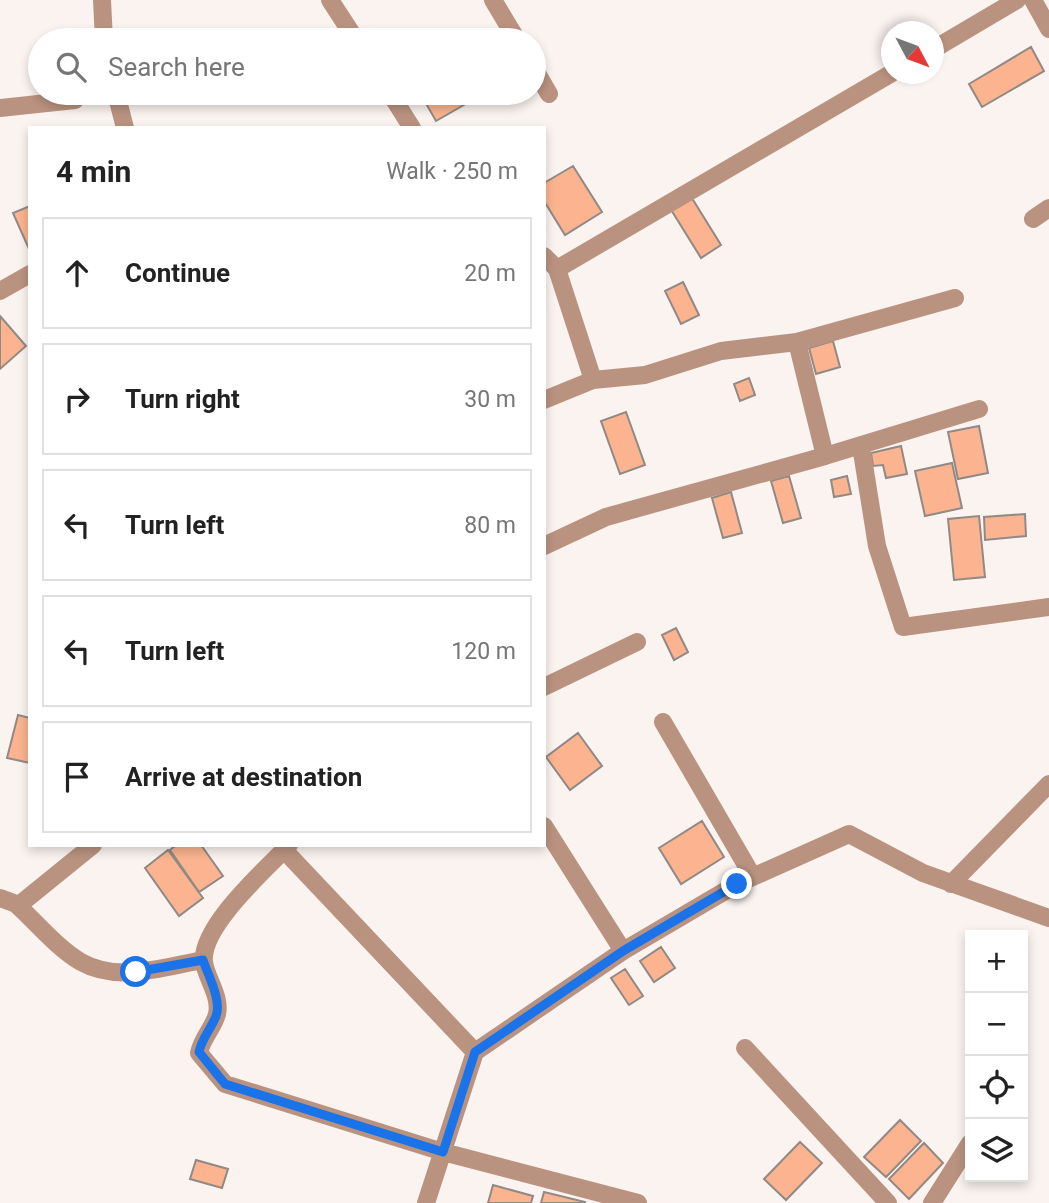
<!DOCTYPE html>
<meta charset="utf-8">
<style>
:root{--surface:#fff;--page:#f2f2f2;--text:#222;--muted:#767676;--line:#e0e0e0}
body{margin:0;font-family:Roboto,sans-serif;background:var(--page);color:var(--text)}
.controls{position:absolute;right:21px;bottom:21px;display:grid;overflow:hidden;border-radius:0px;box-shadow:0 4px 10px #0003}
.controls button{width:63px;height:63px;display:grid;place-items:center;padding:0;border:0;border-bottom:2px solid var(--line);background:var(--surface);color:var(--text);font:35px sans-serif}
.compass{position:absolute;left:881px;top:21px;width:63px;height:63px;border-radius:50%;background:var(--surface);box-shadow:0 4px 10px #0003;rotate:131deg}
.stop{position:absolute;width:21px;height:21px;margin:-16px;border:5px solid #1a73e8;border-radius:50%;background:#fff}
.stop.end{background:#1a73e8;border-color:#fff;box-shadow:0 2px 7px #0008}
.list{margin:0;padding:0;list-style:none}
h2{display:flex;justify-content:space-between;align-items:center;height:91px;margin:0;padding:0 28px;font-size:30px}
h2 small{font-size:23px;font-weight:400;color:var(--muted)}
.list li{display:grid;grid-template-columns:46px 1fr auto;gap:21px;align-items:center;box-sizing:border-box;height:112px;margin:0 14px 14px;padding:0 14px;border:2px solid var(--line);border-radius:0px}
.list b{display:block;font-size:26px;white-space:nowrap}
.list em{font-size:23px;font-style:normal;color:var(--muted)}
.icon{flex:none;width:38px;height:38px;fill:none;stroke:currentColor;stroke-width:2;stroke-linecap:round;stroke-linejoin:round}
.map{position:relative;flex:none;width:1049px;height:1203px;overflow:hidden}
.search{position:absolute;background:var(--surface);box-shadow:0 4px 10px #0003;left:28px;top:28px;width:518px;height:77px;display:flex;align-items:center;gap:18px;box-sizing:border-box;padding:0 24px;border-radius:38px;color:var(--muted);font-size:26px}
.panel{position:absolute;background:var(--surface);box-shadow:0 4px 10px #0003;left:28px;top:126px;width:518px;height:721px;border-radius:0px}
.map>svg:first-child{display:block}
.building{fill:#fbb48f;stroke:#908986;stroke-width:2}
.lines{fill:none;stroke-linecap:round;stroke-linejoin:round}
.street{stroke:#ba9380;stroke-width:18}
.route{stroke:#1a73e8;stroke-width:9}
</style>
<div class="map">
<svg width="1049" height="1203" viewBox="0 0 1049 1203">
<rect width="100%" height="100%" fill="#fbf3f0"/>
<!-- building -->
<path class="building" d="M1031 47 1044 71 982 107 969 84Z
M420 93H480L481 95 436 121Z
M573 166 602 212 565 235 544 201V183Z
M690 195 721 245 701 258 670 208Z
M30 206V249H29L13 213Z
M683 282 699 315 681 324 665 291Z
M0 316 26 346 0 369Z
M833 341 840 367 816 374 809 348Z
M749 378 755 395 740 401 734 384Z
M626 412 645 465 620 474 601 421Z
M979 426 988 473 958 479 948 432Z
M901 446 907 474 886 478 883 465 873 466 871 453Z
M952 463 962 508 925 516 915 471Z
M789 476 801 518 783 523 771 481Z
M847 476 851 494 834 497 831 480Z
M731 492 742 533 723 538 712 498Z
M1025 514 1026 536 985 540 984 517Z
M979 516 985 577 954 580 948 519Z
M676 628 688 652 674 660 662 635Z
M18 715 30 718V763L7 758Z
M578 733 602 766 570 790 546 757Z
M702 821 724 857 681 884 659 848Z
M176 845H201L223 876 199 892 170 850Z
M168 850 203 898 179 916 145 868Z
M661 947 675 968 654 982 640 961Z
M625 969 643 996 629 1005 611 978Z
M900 1120 921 1141 886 1177 864 1157Z
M800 1142 822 1163 786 1200 764 1179Z
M924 1143 943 1163 909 1199 889 1179Z
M196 1160 228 1169 222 1188 190 1179Z
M493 1185 533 1196 531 1203H488Z
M544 1192 585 1202V1203H541Z"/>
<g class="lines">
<!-- street -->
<path class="street" d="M102 0 104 40
M330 0 356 40
M493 0 517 40
M1033 0 1049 29
M934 49 1017 0
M534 68 549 94
M116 93 125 128
M390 93 412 128
M0 108 75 100
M1033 219 1049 208
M544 256 557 269 593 380 645 375 721 351 797 342 955 298
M557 269 892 73
M0 291 30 274
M797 342 825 456 979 409
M544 400 593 380
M861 446 877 546 903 627 1049 607
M544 546 606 517 825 456
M544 687 637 642
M663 722 753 877
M544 826 623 951
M289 845C266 869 200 927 204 962 206 978 221 996 217 1014 214 1027 202 1038 199 1053L225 1084 443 1152 638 1203
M284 850 475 1052
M951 884 1049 784
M0 898 19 905 93 845
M16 904C36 922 57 948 81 962 118 983 164 967 203 960
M745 1048 888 1203
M426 1203 475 1052 623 951 737 884 849 834 923 873 1049 918
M932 1203 970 1143"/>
</g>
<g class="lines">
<!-- route -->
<path class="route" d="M136 972 203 960C208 975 222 1001 216 1016 211 1029 202 1038 199 1052L225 1084 443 1152 475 1052 623 951 737 884"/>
</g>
</svg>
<div class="controls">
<button>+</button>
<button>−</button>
<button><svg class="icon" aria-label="locate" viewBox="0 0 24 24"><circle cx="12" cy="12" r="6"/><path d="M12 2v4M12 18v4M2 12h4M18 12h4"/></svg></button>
<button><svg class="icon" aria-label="layers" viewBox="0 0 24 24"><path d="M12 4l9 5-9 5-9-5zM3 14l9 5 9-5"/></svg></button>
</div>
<svg class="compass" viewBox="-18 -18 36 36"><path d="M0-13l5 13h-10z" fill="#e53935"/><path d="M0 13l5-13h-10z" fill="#767676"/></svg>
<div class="stop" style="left:136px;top:972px"></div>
<div class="stop end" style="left:737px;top:884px"></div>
<div class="search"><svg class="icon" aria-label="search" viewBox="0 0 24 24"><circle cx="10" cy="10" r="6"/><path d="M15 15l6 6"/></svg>Search here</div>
<section class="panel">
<h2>4 min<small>Walk · 250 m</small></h2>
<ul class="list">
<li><svg class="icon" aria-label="ahead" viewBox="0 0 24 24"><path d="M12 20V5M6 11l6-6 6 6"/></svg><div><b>Continue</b></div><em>20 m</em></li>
<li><svg class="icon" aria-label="right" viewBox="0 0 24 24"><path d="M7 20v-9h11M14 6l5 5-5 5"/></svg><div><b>Turn right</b></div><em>30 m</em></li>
<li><svg class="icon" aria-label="left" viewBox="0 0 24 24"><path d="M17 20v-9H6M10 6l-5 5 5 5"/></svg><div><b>Turn left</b></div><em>80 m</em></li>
<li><svg class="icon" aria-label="left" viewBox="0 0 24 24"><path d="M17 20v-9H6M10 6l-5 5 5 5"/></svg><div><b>Turn left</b></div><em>120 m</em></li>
<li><svg class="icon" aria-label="arrive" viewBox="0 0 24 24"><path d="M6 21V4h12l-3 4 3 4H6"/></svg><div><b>Arrive at destination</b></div></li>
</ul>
</section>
</div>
